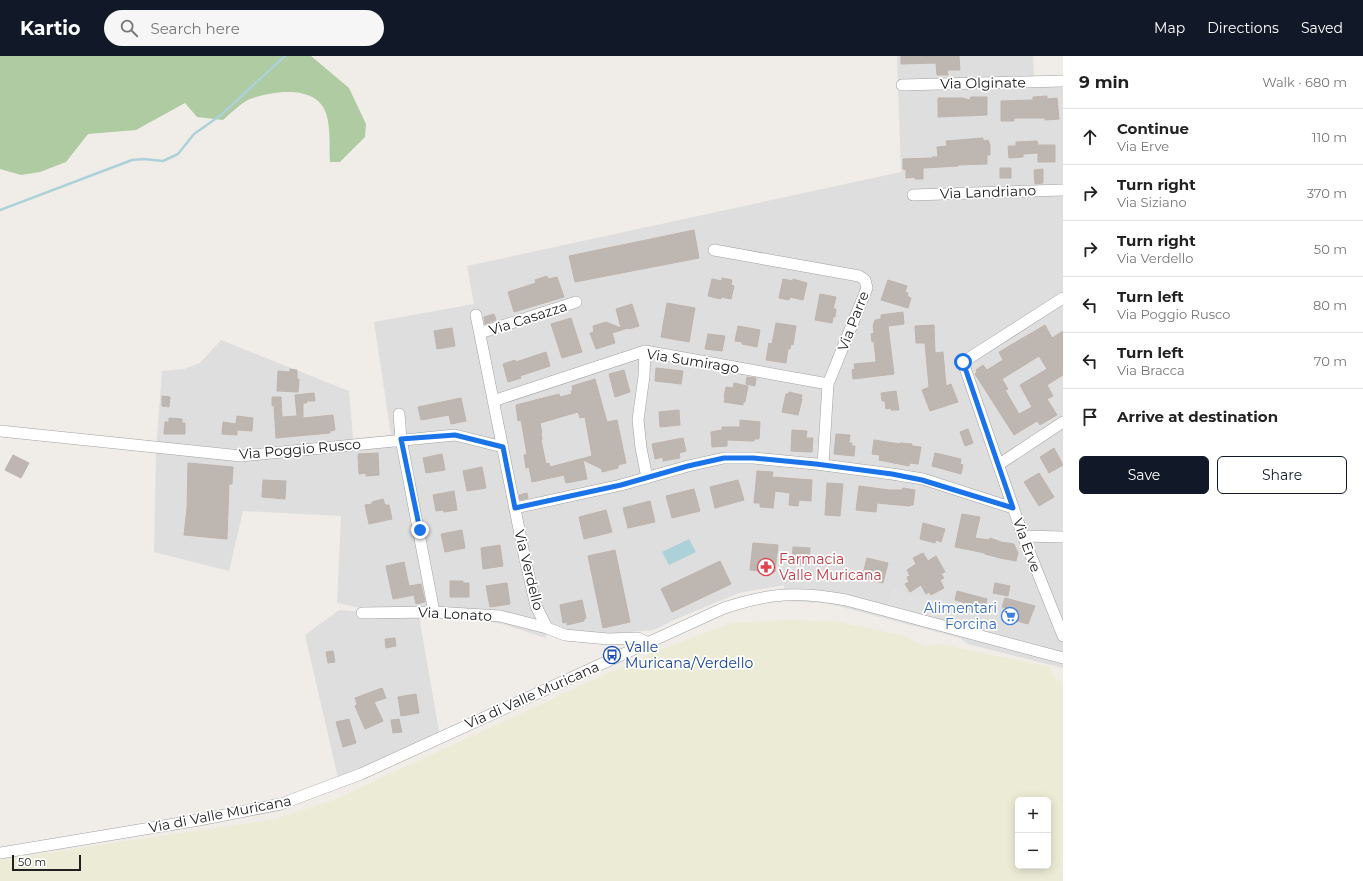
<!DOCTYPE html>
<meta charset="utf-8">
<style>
:root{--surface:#fff;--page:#f6f6f6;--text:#222;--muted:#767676;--line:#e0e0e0;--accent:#111827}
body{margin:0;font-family:Montserrat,sans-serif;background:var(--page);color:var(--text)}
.controls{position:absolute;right:12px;bottom:12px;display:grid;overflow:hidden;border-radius:6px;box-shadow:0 2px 10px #0003}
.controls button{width:36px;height:36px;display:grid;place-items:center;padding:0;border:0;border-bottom:1px solid var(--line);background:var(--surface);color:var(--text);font:20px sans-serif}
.scale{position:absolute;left:12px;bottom:10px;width:69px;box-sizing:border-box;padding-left:4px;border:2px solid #202020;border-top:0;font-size:11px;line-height:14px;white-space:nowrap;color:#202020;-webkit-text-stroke:3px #fff;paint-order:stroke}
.stop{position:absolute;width:12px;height:12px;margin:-9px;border:3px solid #1a73e8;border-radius:50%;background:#fff}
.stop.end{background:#1a73e8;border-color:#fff;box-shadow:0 1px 4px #0008}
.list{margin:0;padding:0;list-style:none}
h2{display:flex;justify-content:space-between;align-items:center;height:52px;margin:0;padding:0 16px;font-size:17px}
h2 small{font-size:13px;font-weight:400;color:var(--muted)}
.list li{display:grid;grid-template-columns:26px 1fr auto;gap:12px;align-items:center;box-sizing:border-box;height:56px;padding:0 16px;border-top:1px solid var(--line)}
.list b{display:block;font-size:15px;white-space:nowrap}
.list p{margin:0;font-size:13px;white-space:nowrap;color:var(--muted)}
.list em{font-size:13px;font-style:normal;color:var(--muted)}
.actions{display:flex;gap:8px;padding:12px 16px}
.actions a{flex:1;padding:9px 0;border:1px solid var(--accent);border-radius:6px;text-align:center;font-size:14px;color:var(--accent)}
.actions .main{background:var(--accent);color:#fff}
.icon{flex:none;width:22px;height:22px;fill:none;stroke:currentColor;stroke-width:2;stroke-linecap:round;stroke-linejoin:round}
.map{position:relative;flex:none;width:1063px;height:825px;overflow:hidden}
header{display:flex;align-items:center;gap:24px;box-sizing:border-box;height:56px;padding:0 20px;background:var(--accent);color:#fff}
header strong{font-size:19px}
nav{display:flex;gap:22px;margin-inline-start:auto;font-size:14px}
.search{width:280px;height:36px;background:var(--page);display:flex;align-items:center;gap:10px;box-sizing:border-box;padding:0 14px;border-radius:22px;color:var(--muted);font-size:15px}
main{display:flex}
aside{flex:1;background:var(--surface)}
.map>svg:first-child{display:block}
.residential{fill:#dedede}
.farmland{fill:#ececd6;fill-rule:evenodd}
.forest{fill:#afcba1}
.parking{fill:#e0e0e0}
.water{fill:#add1d9}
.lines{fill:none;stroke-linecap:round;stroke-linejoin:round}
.stream{stroke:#add1d9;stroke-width:2.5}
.building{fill:#bdb6b1;stroke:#c0b4ac;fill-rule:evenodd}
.minor-casing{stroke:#a1a1a1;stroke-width:12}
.minor{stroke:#fff;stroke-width:11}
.route{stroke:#1a73e8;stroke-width:5}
.labels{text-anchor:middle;stroke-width:3.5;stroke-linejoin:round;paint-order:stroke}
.street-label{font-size:14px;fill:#202020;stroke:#fff}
.health-label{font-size:14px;fill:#be3a42;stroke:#fff;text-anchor:start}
.shop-label{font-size:14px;fill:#366cbe;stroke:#fff;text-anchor:end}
.transit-label{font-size:14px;fill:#164399;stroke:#fff;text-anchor:start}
</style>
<header>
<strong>Kartio</strong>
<div class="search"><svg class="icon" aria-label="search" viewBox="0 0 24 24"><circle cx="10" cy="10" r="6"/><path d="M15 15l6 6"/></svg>Search here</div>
<nav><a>Map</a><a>Directions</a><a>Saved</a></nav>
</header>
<main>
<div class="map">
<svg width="1063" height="825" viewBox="0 0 1063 825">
<rect width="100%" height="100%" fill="#f0ede8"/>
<!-- residential -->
<path class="residential" d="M897 0H1033L1034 22 1063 20V612L968 588 960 582 826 547 782 545 784 529 739 537 674 564 654 574 605 578 560 575 548 567 546 582 506 569 468 561 366 553 337 547 341 460 243 455 229 515 154 496 156 394 162 315 184 313 200 307 221 284 349 335 353 383 391 379 374 266 474 248 467 210 901 116Z
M339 554 419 560 440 681 339 726 305 579Z"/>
<!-- farmland -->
<path class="farmland" d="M785 564 833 565 906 580 917 587 926 590 940 588 1049 611 1056 623 1063 626V825H0V804L275 763 333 744 658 594 732 567ZM1018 744H1048V810H1018Z"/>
<!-- forest -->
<path class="forest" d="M0 0H311L349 32 366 68 365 81 340 106H330C329 91 331 72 326 57 316 28 272 35 250 43 242 46 230 58 223 64L197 61 185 47 136 74 88 78 66 106 40 116 21 119 0 113Z"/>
<!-- parking -->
<path class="parking" d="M892 532 940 545 936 563 887 549Z"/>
<!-- water -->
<path class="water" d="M689 483 696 496 669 509 662 496Z"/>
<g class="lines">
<!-- stream -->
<path class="stream" d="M0 154 132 104 144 103 163 105 178 98 194 78 221 59 285 0"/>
</g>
<!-- building -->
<path class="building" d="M901 0H959L960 14H947L948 19H937L936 7 901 8Z
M1047 40V43L1057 42 1059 63 1045 64V62H1014V65H1001V45L1033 44V41Z
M971 41H987V59L938 61V42H962L970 44Z
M983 82V85L988 84 990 89V99H987V108L958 109V110L923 112V123H915V121L906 122V114L903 113V103L933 102 932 101H938L937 91 947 90 946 85Z
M1037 85 1038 89H1055V106H1038V97L1023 98V101L1009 102 1008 90H1016V86Z
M1000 112H1011V122H1000Z
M1043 113V127L1035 128 1034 114Z
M694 174 699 202 575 226 569 200Z
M547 220 548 223 557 221 564 241 514 256 508 236 536 227 535 224Z
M722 222 732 224 731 229 734 230 731 243 721 241V243L708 240 712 223 722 225Z
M783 223 793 225V223L807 227 803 244 790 241 789 244 779 242Z
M888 224 907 230 905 236 908 237 907 240 911 242 908 252 881 244Z
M820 238 836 241 833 253H836L835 261H833L832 267 815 264Z
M667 247 695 252 689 286 661 281Z
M632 248 639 270 629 273 628 272 612 277 615 287 596 293 590 277 594 276 593 270 606 266 621 272 616 253Z
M903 256 904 268 888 270 894 318 853 323 852 314 855 313 854 308 876 306 874 285 872 286 871 278 874 277 873 270 875 264 881 263V259Z
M494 258 496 264 485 268 484 261Z
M571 262 582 296 562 302 551 268Z
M776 267 796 270 793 289 791 288 790 293H788L786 307 766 304 769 287 772 288Z
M934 269 935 297 943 296 946 330 951 328 958 346 930 355 922 334 929 331 925 287H916L915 270Z
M1045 269 1052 282 1063 275V319L1047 329 1053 340 1047 343 1057 359 1040 369 1037 365 1014 379 975 318 977 316 976 314 983 309 987 314 1003 304 999 296ZM1039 300 1047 313 1020 329 1032 351 1019 358 1005 334 1008 333 1002 323Z
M738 270 760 274 757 291 742 288V286L735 285Z
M452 272 455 290 437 293 434 275Z
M708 278 725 280 722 295 705 293Z
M546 296 550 310 520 320 521 322 508 326 503 308 515 304 516 306Z
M656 312 683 315 681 328 655 325Z
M290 313 297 314V323H299L298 336 277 335 278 315 290 316Z
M624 314 630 336 615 341 609 318Z
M747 321 756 322 755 330 746 328Z
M595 323 607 366 617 364 626 407 618 409V412L602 416V413L583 404 587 423 566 427 564 419 532 426 529 411 526 412 524 399 527 398 521 364 518 365 516 349 559 338 560 341 572 338 571 335H573L572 330ZM578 356 580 362 585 361 592 400 550 411 549 407 546 408 541 384H542L541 378 542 377 540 367Z
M734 327 748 330 745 346H743V349L724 346 725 341H724L726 331 733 332Z
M896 335 899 354H891V352L886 353 885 345H882L881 337Z
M789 336 802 339 801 343H802L798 359 782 356 786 338H788Z
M314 337 315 345H306L307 347H303V362L333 359 335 374 330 375V377L276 382 274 349 272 350V341H281L282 361 297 360 295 339Z
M162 340 170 341 169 351 162 350Z
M461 342 466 365 451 368 449 359 421 364 418 351Z
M679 354 680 369 660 371 659 356Z
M237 360 253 362 252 375 237 374V379L222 378 223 366 236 368Z
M169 362 182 363V367H185V378H164L165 366H169Z
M740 364 760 366 759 383H754V385L727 384V390L712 391 711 376 722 374V371H740Z
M968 373 973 387 965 390 960 376Z
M792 374 807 375 806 382H813L812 396 791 395Z
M836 378 850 379 849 387H852L851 390H855L854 400 834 398Z
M683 382 686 395 679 397 680 402 663 405V401L655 403 652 388Z
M874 384 900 388V387L912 388V390L921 391 918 408 910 407 909 410 879 404 880 399 872 398Z
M1054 392 1063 409 1049 417 1040 401Z
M378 397 379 419 366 420V417L359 418 358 398Z
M935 397 961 403 960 408 963 409 961 418 932 410Z
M442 398 445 414 426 417 423 402Z
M13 399 29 407 21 422 5 414Z
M188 407 233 411 232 428H229L227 483 184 479 187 452Z
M482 411 486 432 467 435 463 415Z
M757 415 773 416 772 421 812 424 811 445 799 444 798 450 789 449 790 437 775 435 773 452 760 451V447H754Z
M1039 417 1054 441 1039 450 1024 426Z
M263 424 286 425 285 443 262 441Z
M738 424 744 444 715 452 710 431Z
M827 427 843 428 840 460 825 459Z
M859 430 889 434H902L903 432 915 434 913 449H910V450L877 447 876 456 856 454Z
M694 433 700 455 672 462 666 440Z
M454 435 457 454 444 456 443 454 436 455 433 439Z
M527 437 528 442 520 444 519 439Z
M383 443 385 449H389L392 463 369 468 365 449 372 448V446Z
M650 445 655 466 628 472 623 452Z
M606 454 612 476 584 483 579 461Z
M962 458 980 461 975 482 989 484 990 482 1001 486 1014 488 1018 497 1016 505 1000 502 985 498V497L955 491Z
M923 467 945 473 941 486 936 484 935 487 920 483Z
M462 474 465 492 445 496 441 478Z
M753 487 778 489 775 516 750 514Z
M500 489 503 510 483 513 481 492Z
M793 491 810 492 809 509 792 508Z
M615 494 630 566 603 572 588 500Z
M923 497 928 505 936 500 945 516 941 518 944 522 940 524 944 532 931 539 929 536 926 538 921 529 910 536 905 528 909 526 907 521 910 520 907 514 916 508 913 502Z
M867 502 888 507 883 527 862 522Z
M720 505 731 528 672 556 661 533Z
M404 506 409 530 421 528 425 546 416 548 414 539 393 543 386 510Z
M450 525H463V527H469V541H450Z
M507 527 510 548 490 551 486 530Z
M995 527 1010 530 1008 540 993 537Z
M957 535 987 543 984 557 969 553 970 548 955 544Z
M1005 542 1035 550 1028 568 1003 561 1006 552 1002 551Z
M582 544 586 562 584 563V565L567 569V566L563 567 560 549Z
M395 582 396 590 386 592 385 583Z
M333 595 335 606 328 607 326 596Z
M382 632 386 642 374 646 383 665 365 673 355 650 357 648 355 642Z
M416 638 419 657 401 660 398 641Z
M349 663 356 687 343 691 336 666Z
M399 663 402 676 393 677 391 664Z"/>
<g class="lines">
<!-- minor casing -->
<g class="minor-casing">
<path id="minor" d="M902 29 1063 25
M913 139 1063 134
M714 194 859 220 865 224 867 232 828 328 823 409
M1063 242 963 306 1023 480 1063 580
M476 259 525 503 536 550 547 572 565 579 608 583 638 582 648 587
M480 277 576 246
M645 295 644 320 638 364 641 392 647 422
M493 345 645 295 828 328
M399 358 401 383 434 556
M0 375 241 400 455 379 503 391
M998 409 1063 366
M515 452 621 429 688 410 724 402H753L816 408 892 418 923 423 1013 452
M1023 480 1063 481
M362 557 434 556 500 560 547 572
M0 797 199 764 281 748 361 718 724 552C770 537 798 535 846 544L1063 602"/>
</g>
<!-- minor -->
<use href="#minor" class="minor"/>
</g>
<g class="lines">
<!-- route -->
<path class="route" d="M420 474 401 383 455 379 503 391 515 452 621 429 688 410 724 402H753L816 408 892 418 922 424 1013 452 963 306"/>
</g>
<!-- icons -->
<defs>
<g id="pharmacy-ring" transform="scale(0.9)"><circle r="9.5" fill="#fff" stroke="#e0444e" stroke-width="1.5"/><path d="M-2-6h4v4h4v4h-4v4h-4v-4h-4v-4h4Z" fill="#e0444e"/></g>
<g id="supermarket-ring" transform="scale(0.9)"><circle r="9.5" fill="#fff" stroke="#3f7fe0" stroke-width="1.5"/><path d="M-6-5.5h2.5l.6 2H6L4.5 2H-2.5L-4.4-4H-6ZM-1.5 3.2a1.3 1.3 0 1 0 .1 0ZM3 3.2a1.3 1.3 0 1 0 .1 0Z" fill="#3f7fe0"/></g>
<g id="bus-ring" transform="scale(0.9)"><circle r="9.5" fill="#fff" stroke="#1a4fb4" stroke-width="1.5"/><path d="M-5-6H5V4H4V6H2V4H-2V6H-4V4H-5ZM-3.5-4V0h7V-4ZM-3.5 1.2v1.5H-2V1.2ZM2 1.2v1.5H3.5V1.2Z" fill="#1a4fb4"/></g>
</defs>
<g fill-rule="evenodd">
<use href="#pharmacy-ring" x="766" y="511"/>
<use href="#supermarket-ring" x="1010" y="560"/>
<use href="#bus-ring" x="612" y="599"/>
</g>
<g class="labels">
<!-- street labels -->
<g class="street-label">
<text transform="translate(983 27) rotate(-1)" y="5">Via Olginate</text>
<text transform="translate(988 136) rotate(-2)" y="5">Via Landriano</text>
<text transform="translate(528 262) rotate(-18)" y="5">Via Casazza</text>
<text transform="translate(853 265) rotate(-69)" y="5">Via Parre</text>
<text transform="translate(693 305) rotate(9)" y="5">Via Sumirago</text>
<text transform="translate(300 393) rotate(-5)" y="5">Via Poggio Rusco</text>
<text transform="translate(1027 489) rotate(70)" y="5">Via Erve</text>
<text transform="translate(529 514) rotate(76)" y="5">Via Verdello</text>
<text transform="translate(455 558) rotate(3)" y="5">Via Lonato</text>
<text transform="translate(532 639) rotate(-24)" y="5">Via di Valle Muricana</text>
<text transform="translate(220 758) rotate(-11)" y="5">Via di Valle Muricana</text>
</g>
<!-- health labels -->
<g class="health-label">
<text x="779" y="508">Farmacia<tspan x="779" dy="16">Valle Muricana</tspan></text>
</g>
<!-- shop labels -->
<g class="shop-label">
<text x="997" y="557">Alimentari<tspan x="997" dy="16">Forcina</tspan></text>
</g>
<!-- transit labels -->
<g class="transit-label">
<text x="625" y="596">Valle<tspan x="625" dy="16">Muricana/Verdello</tspan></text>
</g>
</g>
</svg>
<div class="controls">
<button>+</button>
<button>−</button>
</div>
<div class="scale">50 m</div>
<div class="stop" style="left:963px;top:306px"></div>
<div class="stop end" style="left:420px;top:474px"></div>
</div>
<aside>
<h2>9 min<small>Walk · 680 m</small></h2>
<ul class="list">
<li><svg class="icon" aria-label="ahead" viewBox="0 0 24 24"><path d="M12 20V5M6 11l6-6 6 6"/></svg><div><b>Continue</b><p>Via Erve</p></div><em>110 m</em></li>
<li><svg class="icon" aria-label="right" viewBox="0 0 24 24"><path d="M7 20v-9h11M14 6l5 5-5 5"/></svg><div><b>Turn right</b><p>Via Siziano</p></div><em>370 m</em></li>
<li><svg class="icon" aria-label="right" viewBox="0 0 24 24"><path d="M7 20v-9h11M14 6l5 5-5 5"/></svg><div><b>Turn right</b><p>Via Verdello</p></div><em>50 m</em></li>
<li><svg class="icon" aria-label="left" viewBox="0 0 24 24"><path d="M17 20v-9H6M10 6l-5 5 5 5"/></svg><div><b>Turn left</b><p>Via Poggio Rusco</p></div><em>80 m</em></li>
<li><svg class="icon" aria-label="left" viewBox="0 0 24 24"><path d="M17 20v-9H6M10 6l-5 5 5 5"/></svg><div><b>Turn left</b><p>Via Bracca</p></div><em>70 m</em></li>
<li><svg class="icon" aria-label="arrive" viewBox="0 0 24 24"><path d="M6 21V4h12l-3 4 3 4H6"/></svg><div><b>Arrive at destination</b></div></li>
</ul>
<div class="actions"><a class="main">Save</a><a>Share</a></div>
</aside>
</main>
